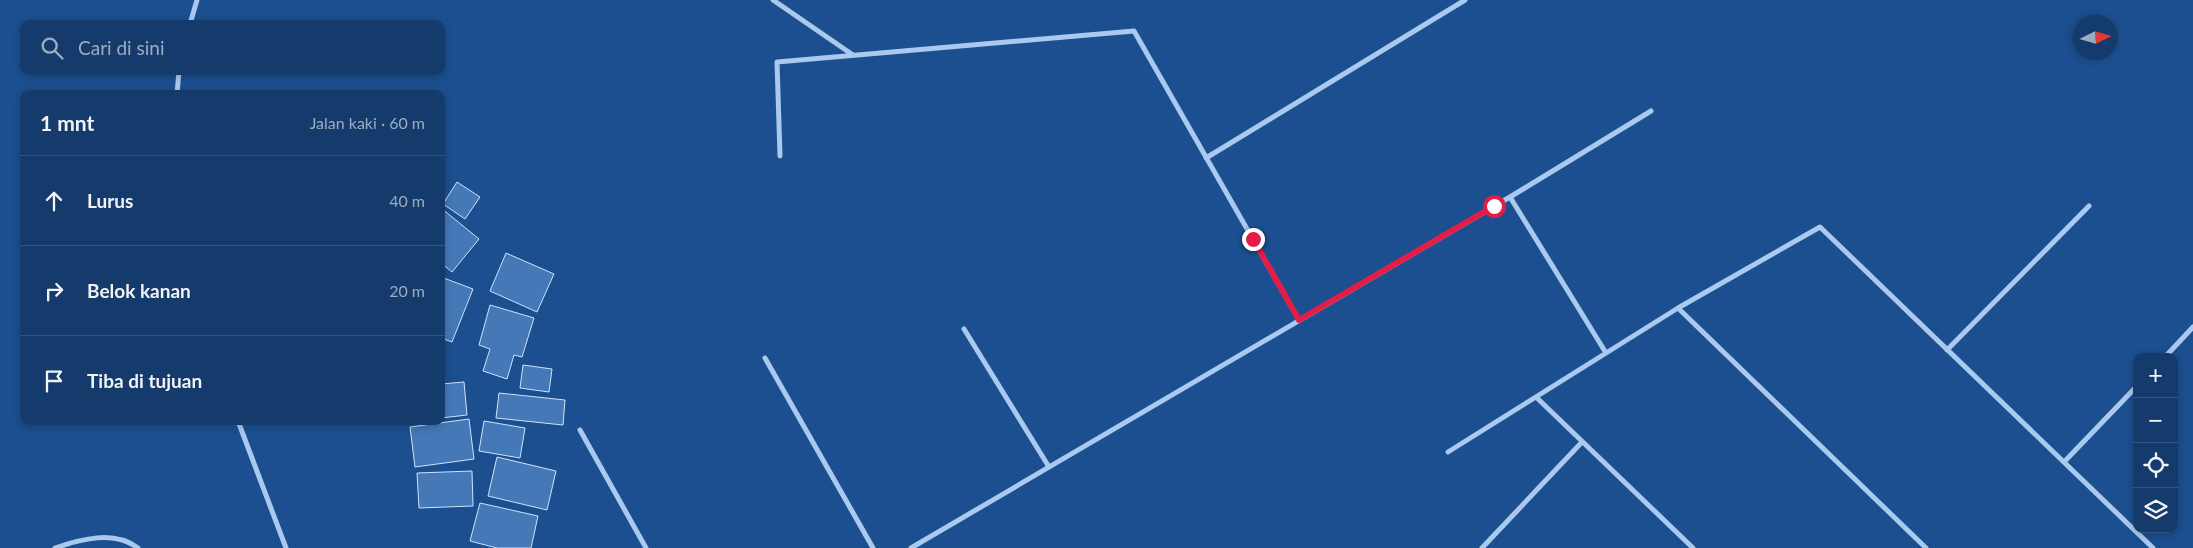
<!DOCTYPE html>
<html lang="id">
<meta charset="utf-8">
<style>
:root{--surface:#143b6b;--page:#214673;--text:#f1f3f6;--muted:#9dadc1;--line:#33557e}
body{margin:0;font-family:Lato,sans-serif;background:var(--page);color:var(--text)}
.controls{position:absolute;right:15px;bottom:15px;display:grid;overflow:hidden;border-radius:10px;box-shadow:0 2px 8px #0003}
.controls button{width:45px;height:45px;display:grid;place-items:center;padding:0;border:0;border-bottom:1px solid var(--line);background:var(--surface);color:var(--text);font:25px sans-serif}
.compass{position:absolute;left:2073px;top:15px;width:45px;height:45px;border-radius:50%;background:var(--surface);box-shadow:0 2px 8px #0003;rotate:85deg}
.stop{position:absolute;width:15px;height:15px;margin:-11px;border:4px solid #e11d48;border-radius:50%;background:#fff}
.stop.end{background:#e11d48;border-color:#fff;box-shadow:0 1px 5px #0008}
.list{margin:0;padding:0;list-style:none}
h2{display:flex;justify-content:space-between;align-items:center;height:65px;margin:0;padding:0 20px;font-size:21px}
h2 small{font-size:16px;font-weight:400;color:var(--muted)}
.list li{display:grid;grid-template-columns:32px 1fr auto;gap:15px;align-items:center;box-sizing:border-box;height:90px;padding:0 20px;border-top:1px solid var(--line)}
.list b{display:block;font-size:19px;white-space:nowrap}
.list em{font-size:16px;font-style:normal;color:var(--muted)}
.icon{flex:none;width:28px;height:28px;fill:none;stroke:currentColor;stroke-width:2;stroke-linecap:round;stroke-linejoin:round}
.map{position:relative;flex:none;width:2193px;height:548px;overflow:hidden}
.search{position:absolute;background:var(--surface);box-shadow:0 2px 8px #0003;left:20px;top:20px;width:425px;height:55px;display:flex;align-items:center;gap:12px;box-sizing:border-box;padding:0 18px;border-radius:10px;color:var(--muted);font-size:19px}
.panel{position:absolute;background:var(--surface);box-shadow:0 2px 8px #0003;left:20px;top:90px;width:425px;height:335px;border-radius:10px}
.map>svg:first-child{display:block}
.building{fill:#4478b7;stroke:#cfe3fa}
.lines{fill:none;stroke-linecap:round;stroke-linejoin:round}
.minor{stroke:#a9c9ee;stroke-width:5}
.route{stroke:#e11d48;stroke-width:6}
</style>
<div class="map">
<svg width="2193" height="548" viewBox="0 0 2193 548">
<rect width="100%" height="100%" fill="#1b4f8f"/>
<!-- building -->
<path class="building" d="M457 182 480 197 465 219 443 204Z
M441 208 479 239 452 272 441 263Z
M506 253 554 274 537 312 490 291Z
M441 277 473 289 452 342 441 338Z
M490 305 534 318 522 357 514 355 507 379 483 371 490 349 479 345Z
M523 365 552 369 549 392 520 388Z
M464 382 467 415 441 418V384Z
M499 393 565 400 563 425 496 418Z
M469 419 474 459 415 467 410 427Z
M484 421 525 428 520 458 479 451Z
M497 457 556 471 547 510 488 496Z
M472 471 473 506 419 508 417 473Z
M480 503 538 516 531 548H497L470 541Z"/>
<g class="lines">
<!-- minor -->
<path class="minor" d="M773 0 853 55
M190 24 197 0
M177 94 179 71
M780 156 777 62 1134 31 1299 320
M1206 158 1465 0
M1510 197 1651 111
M1678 308 1820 227 2153 548
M964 329 1049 467
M1947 350 2089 206
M2165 357 2193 327
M765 358 873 548
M1536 397 1693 548
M238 421 286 548
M580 430 646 548
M1448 452 1678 308 1926 548
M2064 462 2137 386
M55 548C81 539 114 530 138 548
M911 548 1510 197 1606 353
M1482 548 1582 442"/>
</g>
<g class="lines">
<!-- route -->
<path class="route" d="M1253 239 1299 320 1494 206"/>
</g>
</svg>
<div class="controls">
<button>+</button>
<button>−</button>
<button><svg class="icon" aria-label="locate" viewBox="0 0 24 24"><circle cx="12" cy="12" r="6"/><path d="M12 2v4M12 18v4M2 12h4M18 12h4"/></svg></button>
<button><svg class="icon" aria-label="layers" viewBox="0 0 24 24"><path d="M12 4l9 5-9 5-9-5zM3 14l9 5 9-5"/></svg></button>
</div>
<svg class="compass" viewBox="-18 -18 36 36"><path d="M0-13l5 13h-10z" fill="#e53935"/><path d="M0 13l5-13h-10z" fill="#9dadc1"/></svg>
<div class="stop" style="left:1494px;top:206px"></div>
<div class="stop end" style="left:1253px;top:239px"></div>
<div class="search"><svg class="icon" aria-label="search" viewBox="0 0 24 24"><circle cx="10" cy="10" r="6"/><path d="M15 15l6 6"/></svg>Cari di sini</div>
<section class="panel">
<h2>1 mnt<small>Jalan kaki · 60 m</small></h2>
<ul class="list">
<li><svg class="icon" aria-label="ahead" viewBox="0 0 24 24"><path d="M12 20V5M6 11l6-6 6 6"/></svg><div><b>Lurus</b></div><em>40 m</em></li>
<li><svg class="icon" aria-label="right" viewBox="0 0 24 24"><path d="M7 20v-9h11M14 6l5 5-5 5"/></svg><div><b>Belok kanan</b></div><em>20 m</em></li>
<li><svg class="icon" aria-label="arrive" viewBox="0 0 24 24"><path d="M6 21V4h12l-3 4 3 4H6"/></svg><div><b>Tiba di tujuan</b></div></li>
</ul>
</section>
</div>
